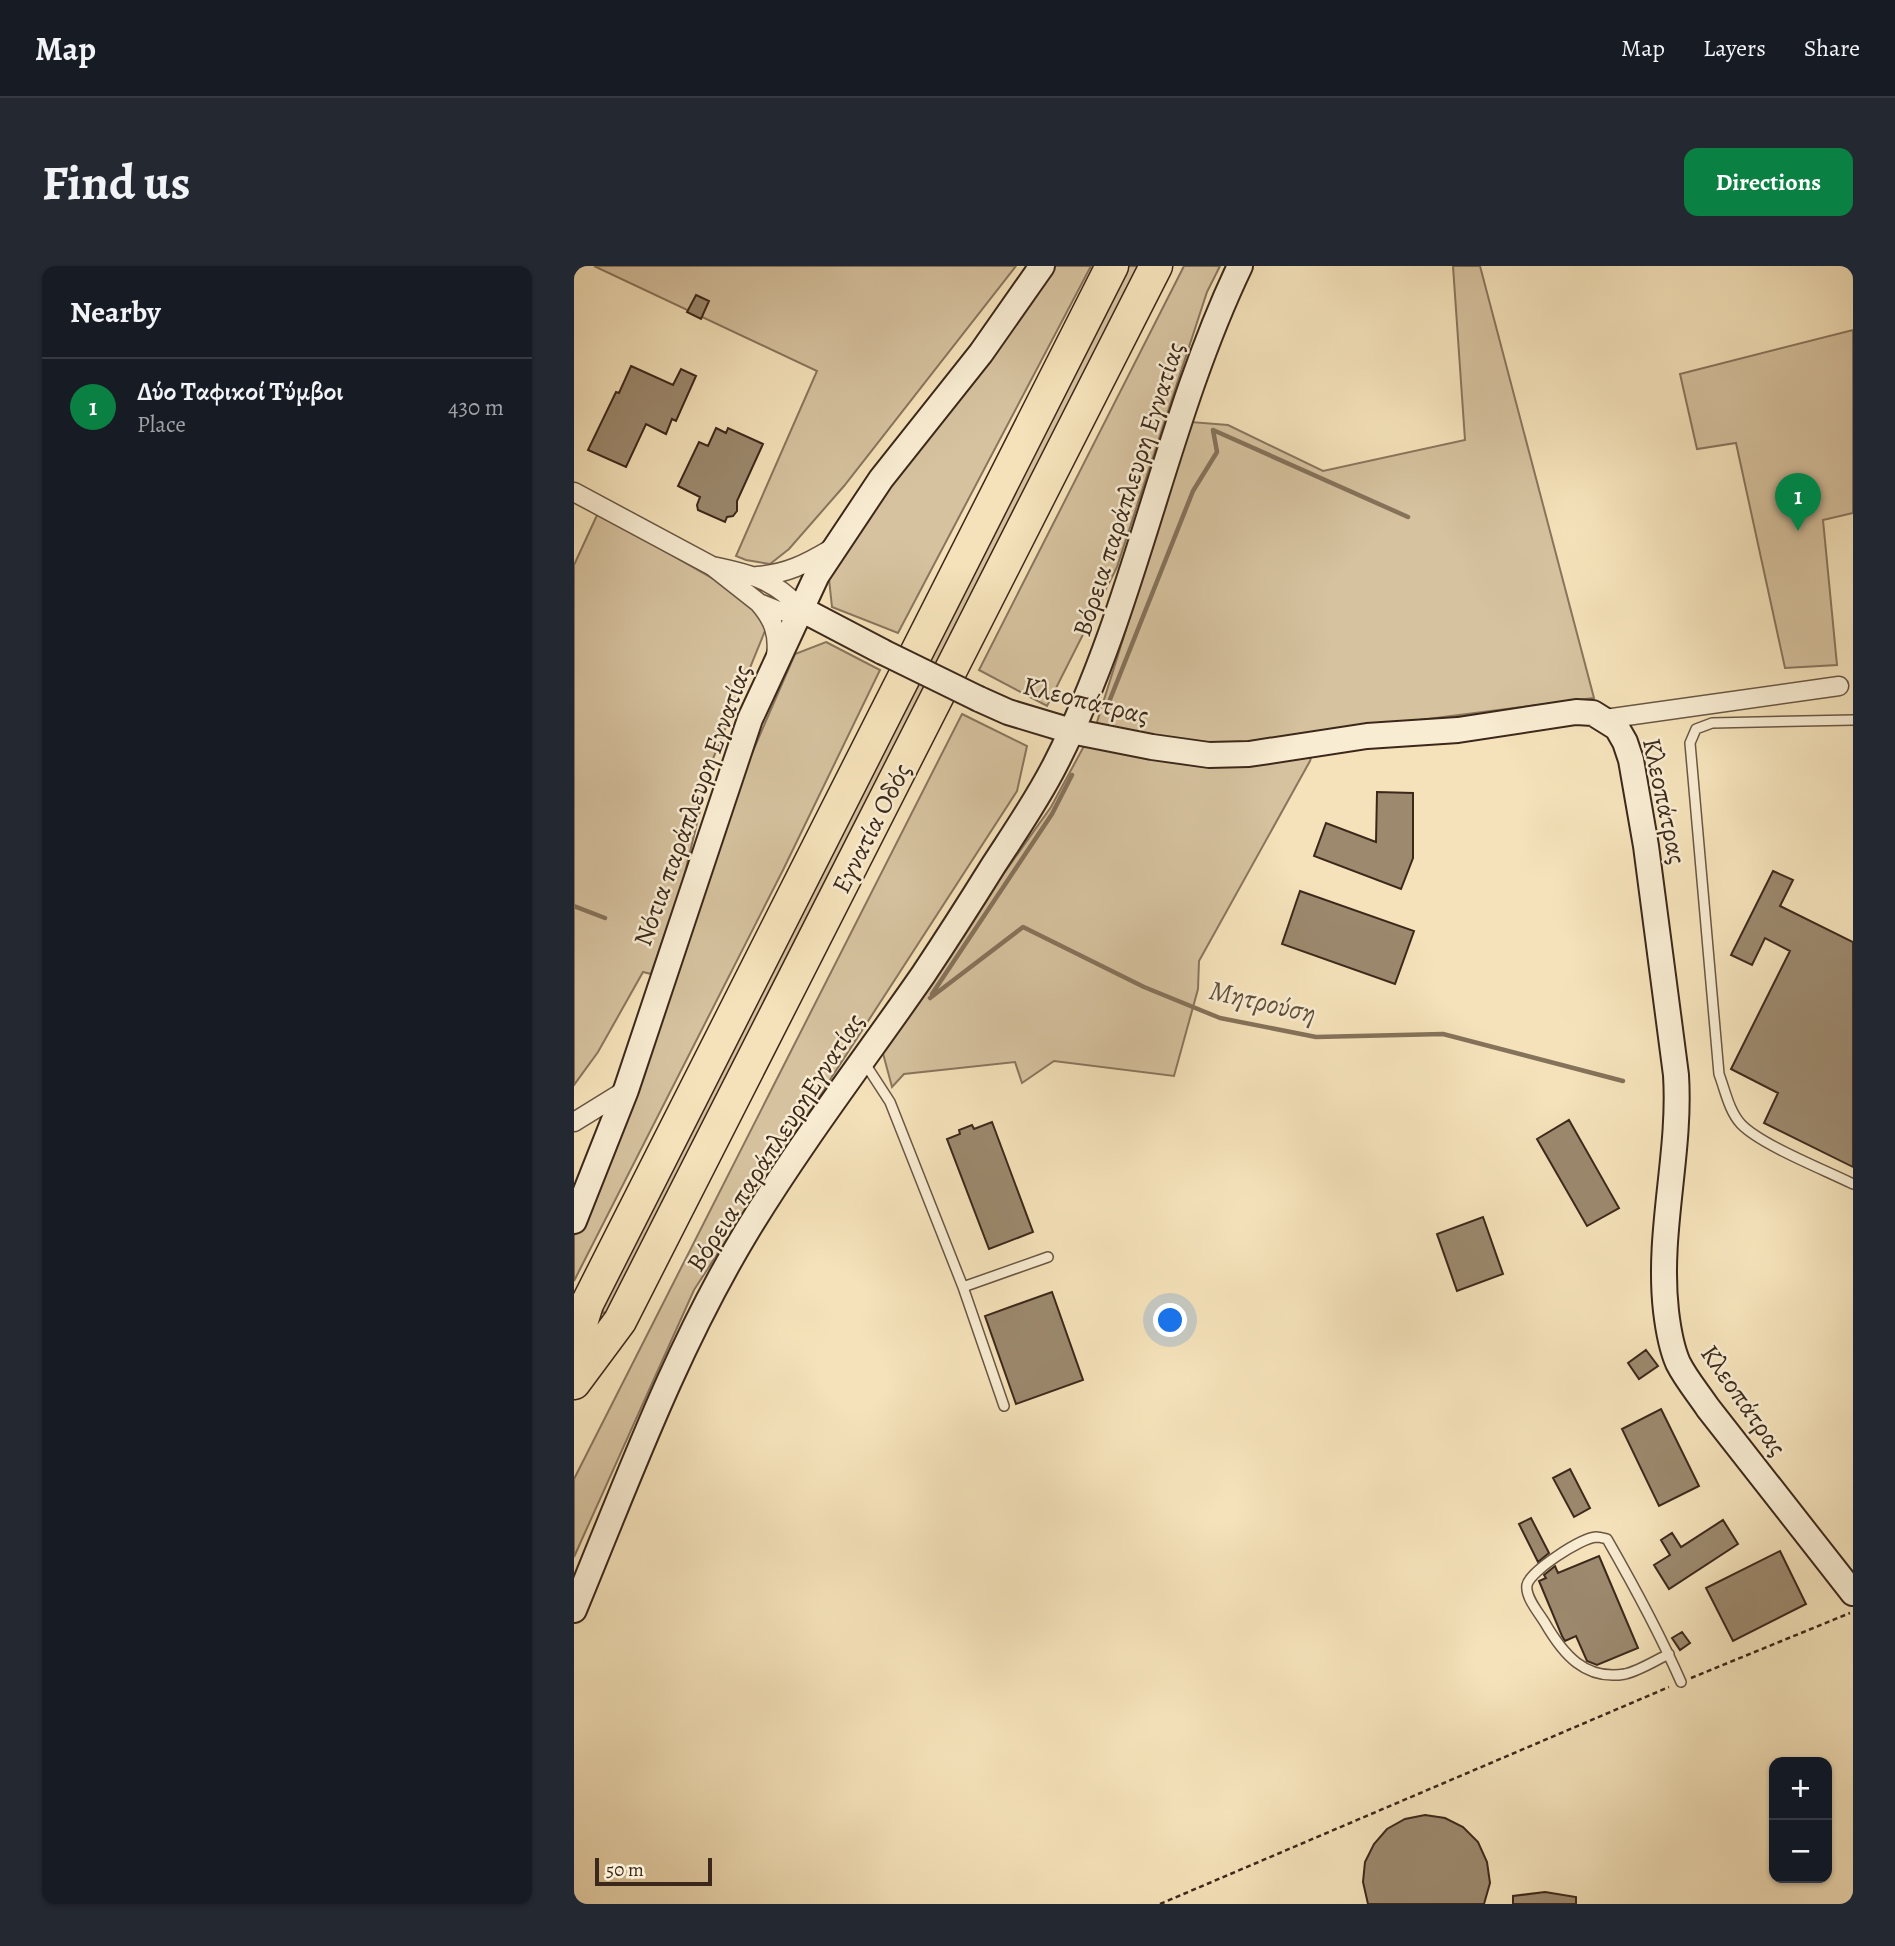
<!DOCTYPE html>
<meta charset="utf-8">
<style>
:root{--surface:#171b24;--page:#242831;--text:#f1f3f6;--muted:#9ea1a6;--line:#363941;--accent:#0b8043}
body{margin:0;font-family:Alegreya,serif;background:var(--page);color:var(--text)}
.controls{position:absolute;right:21px;bottom:21px;display:grid;overflow:hidden;border-radius:14px;box-shadow:0 2px 5px #0004}
.controls button{width:63px;height:63px;display:grid;place-items:center;padding:0;border:0;border-bottom:2px solid var(--line);background:var(--surface);color:var(--text);font:35px sans-serif}
.scale{position:absolute;left:21px;bottom:18px;width:117px;box-sizing:border-box;padding-left:7px;border:4px solid #3c281b;border-top:0;font-size:19px;line-height:24px;white-space:nowrap;color:#3c281b;-webkit-text-stroke:5px #f8ecd2;paint-order:stroke}
.you{position:absolute;left:597px;top:1055px;width:24px;height:24px;margin:-18px;border:5px solid #fff;border-radius:50%;background:#1a73e8;box-shadow:0 0 0 10px #1a73e833}
.badge{display:grid;place-items:center;width:46px;height:46px;border-radius:50%;background:var(--accent);color:#fff;font-size:23px;font-weight:700}
.pin{position:absolute;translate:-50% -58px;filter:drop-shadow(0 2px 4px #0008)}
.pin::after{content:'';position:absolute;top:37px;width:24px;height:21px;background:inherit;clip-path:polygon(0 0,100% 0,50% 100%)}
.list{margin:0;padding:0;list-style:none}
h2{display:flex;justify-content:space-between;align-items:center;height:91px;margin:0;padding:0 28px;font-size:30px}
h2 small{font-size:23px;font-weight:400;color:var(--muted)}
.list li{display:grid;grid-template-columns:46px 1fr auto;gap:21px;align-items:center;box-sizing:border-box;height:98px;padding:0 28px;border-top:2px solid var(--line)}
.list b{display:block;font-size:26px;white-space:nowrap}
.list p{margin:0;font-size:23px;white-space:nowrap;color:var(--muted)}
.list em{font-size:23px;font-style:normal;color:var(--muted)}
.map{position:relative;flex:none;width:1279px;height:1638px;overflow:hidden;border-radius:14px}
header{display:flex;align-items:center;gap:42px;box-sizing:border-box;height:98px;padding:0 35px;background:var(--surface);border-bottom:2px solid var(--line)}
header strong{font-size:33px}
nav{display:flex;gap:38px;margin-inline-start:auto;font-size:24px}
.intro{display:flex;align-items:center;justify-content:space-between;box-sizing:border-box;height:168px;padding:0 42px}
h1{margin:0;font-size:49px}
.button{padding:18px 32px;border-radius:14px;background:var(--accent);color:#fff;font-size:24px;font-weight:700}
main{display:flex;gap:42px;padding:0 42px}
aside{flex:1;background:var(--surface);border-radius:14px;box-shadow:0 2px 5px #0004}
.map>svg:first-child{display:block}
.green{fill:#d6c29f;stroke:#89755d;stroke-width:2}
.lines{fill:none;stroke-linecap:round;stroke-linejoin:round}
.stream{stroke:#85725a;stroke-width:4.5}
.building{fill:#9c896e;stroke:#3c281b;stroke-width:2}
.lane-casing{stroke:#6a5643;stroke-width:12}
.street-casing{stroke:#6a5643;stroke-width:21}
.secondary-casing{stroke:#3c281b;stroke-width:28}
.highway-casing{stroke:#3c281b;stroke-width:35}
.path{stroke:#3c281b;stroke-width:2.5;stroke-dasharray:5 3.5;stroke-linecap:butt}
.lane{stroke:#f8ecd2;stroke-width:9}
.street{stroke:#f8ecd2;stroke-width:18}
.secondary{stroke:#f8ecd2;stroke-width:24}
.highway{stroke:#f5e2ba;stroke-width:32}
.secondary-bridge-casing{stroke:#3c281b;stroke-width:28;stroke-linecap:butt}
.secondary-bridge{stroke:#f8ecd2;stroke-width:24}
.labels{text-anchor:middle;stroke-width:5;stroke-linejoin:round;paint-order:stroke}
.street-label{font-size:26px;fill:#3c281b;stroke:#f8ecd2}
.water-label{font-size:28px;font-style:italic;fill:#614d3a;stroke:#f8ecd2}
</style>
<header>
<strong>Map</strong>
<nav><a>Map</a><a>Layers</a><a>Share</a></nav>
</header>
<div class="intro"><h1>Find us</h1><a class="button">Directions</a></div>
<main>
<aside>
<h2>Nearby<small></small></h2>
<ul class="list">
<li><span class="badge">1</span><div><b>Δύο Ταφικοί Τύμβοι</b><p>Place</p></div><em>430 m</em></li>
</ul>
</aside>
<div class="map">
<svg width="1279" height="1638" viewBox="0 0 1279 1638">
<rect width="100%" height="100%" fill="#f5e2ba"/>
<filter id="stains"><feTurbulence type="fractalNoise" baseFrequency=".00286" numOctaves="4"/><feColorMatrix values="0 0 0 0 .2 0 0 0 0 .09 0 0 0 0 .02 0 0 0 .5 -.17"/></filter>
<radialGradient id="worn" r=".72"><stop offset=".6" stop-color="#630" stop-opacity="0"/><stop offset="1" stop-color="#630" stop-opacity=".3"/></radialGradient>
<!-- green -->
<path class="green" d="M20 0H442L270 220 215 283 196 298 172 294 162 290 243 105Z
M470 0H517L324 367 258 341 255 313 321 204Z
M554 0H564L36 1045 29 1047 28 1041Z
M610 0H646L633 26 543 301 473 440 405 404Z
M879 0H906L1020 432 744 467 736 495 625 695 624 723 600 810 480 795 448 817 441 796 330 808 318 821 307 780 477 541 523 456 617 156 654 159 749 205 891 174Z
M1279 64V247L1249 254 1263 399 1211 402 1162 177 1123 183 1106 108Z
M24 247 178 335 195 355 138 495 109 615 77 708 69 706 24 786 0 819V299Z
M252 376 306 404 209 604 0 1015V970L52 837 149 554 221 388Z
M388 448 453 480 443 525 120 1024 0 1291V1213Z"/>
<g class="lines">
<!-- stream -->
<path class="stream" d="M639 164 834 251
M531 446 619 225 643 186 639 164
M0 640 31 652
M358 728 478 548 498 509
M356 732 449 661 570 721 646 752 742 771 869 768 1049 815"/>
</g>
<!-- building -->
<path class="building" d="M122 29 135 35 127 53 113 46Z
M57 100 99 119 107 103 122 110 102 155 98 153 92 168 72 158 52 201 14 184 42 126 45 127Z
M142 162 152 167 154 162 189 178 163 235V245L159 250 153 251 151 256 124 244 123 239 126 231 104 220 125 176 134 180Z
M803 526 839 527V592L827 623 740 590 752 557 802 576Z
M1199 605 1219 614 1206 640 1279 676V901L1190 857 1204 827 1157 803 1216 685 1191 672 1178 699 1157 689Z
M726 625 840 665 821 718 708 678Z
M995 854 1045 942 1013 960 963 873Z
M418 856 459 966 415 983 373 873 386 868 385 864 398 859 400 863Z
M909 951 929 1008 883 1025 863 968Z
M478 1026 509 1114 442 1138 411 1050Z
M1072 1084 1084 1100 1065 1113 1054 1097Z
M1087 1143 1125 1220 1085 1240 1048 1163Z
M996 1203 1016 1242 1000 1251 979 1212Z
M957 1252 975 1287 964 1296 945 1258Z
M1149 1254 1164 1278 1095 1323 1080 1299 1096 1289 1087 1274 1098 1267 1107 1281Z
M1206 1285 1232 1338 1159 1375 1132 1322Z
M1025 1290 1064 1382 1023 1399 1013 1395 1002 1370 991 1375 988 1370 965 1315 972 1312 970 1309 981 1300 984 1307Z
M1108 1366 1116 1377 1106 1384 1098 1372Z
M851 1549 871 1552 889 1561 904 1576 913 1596 916 1617 910 1638H794L789 1616 791 1596 800 1578 813 1563 831 1553Z
M971 1626 1002 1631V1638H939V1630Z"/>
<g class="lines">
<!-- lane casing -->
<g class="lane-casing">
<path id="lane" d="M1279 454 1138 457 1122 463 1116 477 1145 808C1151 824 1155 845 1167 858 1187 879 1251 904 1279 918
M290 796 316 836 389 1021 430 1140
M389 1021 474 991
M1095 1388C1082 1394 1065 1405 1051 1408 1011 1415 989 1388 971 1357 965 1347 951 1331 953 1319 956 1305 1007 1272 1022 1271 1026 1271 1029 1272 1033 1273 1060 1320 1085 1366 1107 1416"/>
</g>
<!-- street casing -->
<g class="street-casing">
<path id="street" d="M0 226 138 300 185 337 205 345 216 346 227 343C200 313 176 308 138 300
M183 310C212 308 232 298 257 283
M185 337C199 353 205 368 202 390
M1031 453 1265 420
M0 856 52 824"/>
</g>
<!-- secondary casing -->
<g class="secondary-casing">
<path id="secondary" d="M227 343 309 386
M405 433 434 446 497 465 578 481 635 489 675 488 793 470 884 464 1002 446 1019 447 1043 462 1051 476 1057 494 1072 580 1102 809C1107 888 1083 966 1092 1045 1094 1062 1097 1081 1104 1097 1112 1113 1124 1127 1134 1142L1279 1327
M0 955 52 824 176 453 243 309 307 213 407 87 468 0
M0 1344C53 1216 101 1084 173 965 227 876 290 794 349 709 373 673 396 637 419 600 441 566 464 533 482 497 563 338 590 159 666 0"/>
</g>
<!-- highway casing -->
<g class="highway-casing">
<path id="highway" d="M0 1080 13 1038 538 0
M0 1117 46 1055 582 0"/>
</g>
<!-- path -->
<path class="path" d="M1117 1412 1276 1347
M586 1638 1095 1421"/>
<!-- lane -->
<use href="#lane" class="lane"/>
<!-- street -->
<use href="#street" class="street"/>
<!-- secondary -->
<use href="#secondary" class="secondary"/>
<!-- highway -->
<use href="#highway" class="highway"/>
<!-- secondary-bridge casing -->
<g class="secondary-bridge-casing">
<path id="secondary-bridge" d="M309 386 405 433"/>
</g>
<!-- secondary-bridge -->
<use href="#secondary-bridge" class="secondary-bridge"/>
</g>
<g class="labels">
<!-- street labels -->
<g class="street-label">
<text transform="translate(554 223) rotate(-72)" y="9">Βόρεια παράπλευρη Εγνατίας</text>
<text transform="translate(512 434) rotate(14)" y="9">Κλεοπάτρας</text>
<text transform="translate(1091 535) rotate(78)" y="9">Κλεοπάτρας</text>
<text transform="translate(118 539) rotate(-70)" y="9">Νότια παράπλευρη Εγνατίας</text>
<text transform="translate(297 562) rotate(-63)" y="9">Εγνατία Οδός</text>
<text transform="translate(201 876) rotate(-57)" y="9">Βόρεια παράπλευρηΕγνατίας</text>
<text transform="translate(1170 1134) rotate(55)" y="9">Κλεοπάτρας</text>
</g>
<!-- water labels -->
<g class="water-label">
<text transform="translate(689 735) rotate(13)" y="10">Μητρούση</text>
</g>
</g>
<rect width="100%" height="100%" filter="url(#stains)"/>
<rect width="100%" height="100%" fill="url(#worn)"/>
</svg>
<div class="controls">
<button>+</button>
<button>−</button>
</div>
<div class="scale">50 m</div>
<div class="you"></div>
<div class="pin badge" style="left:1224px;top:265px">1</div>
</div>
</main>
